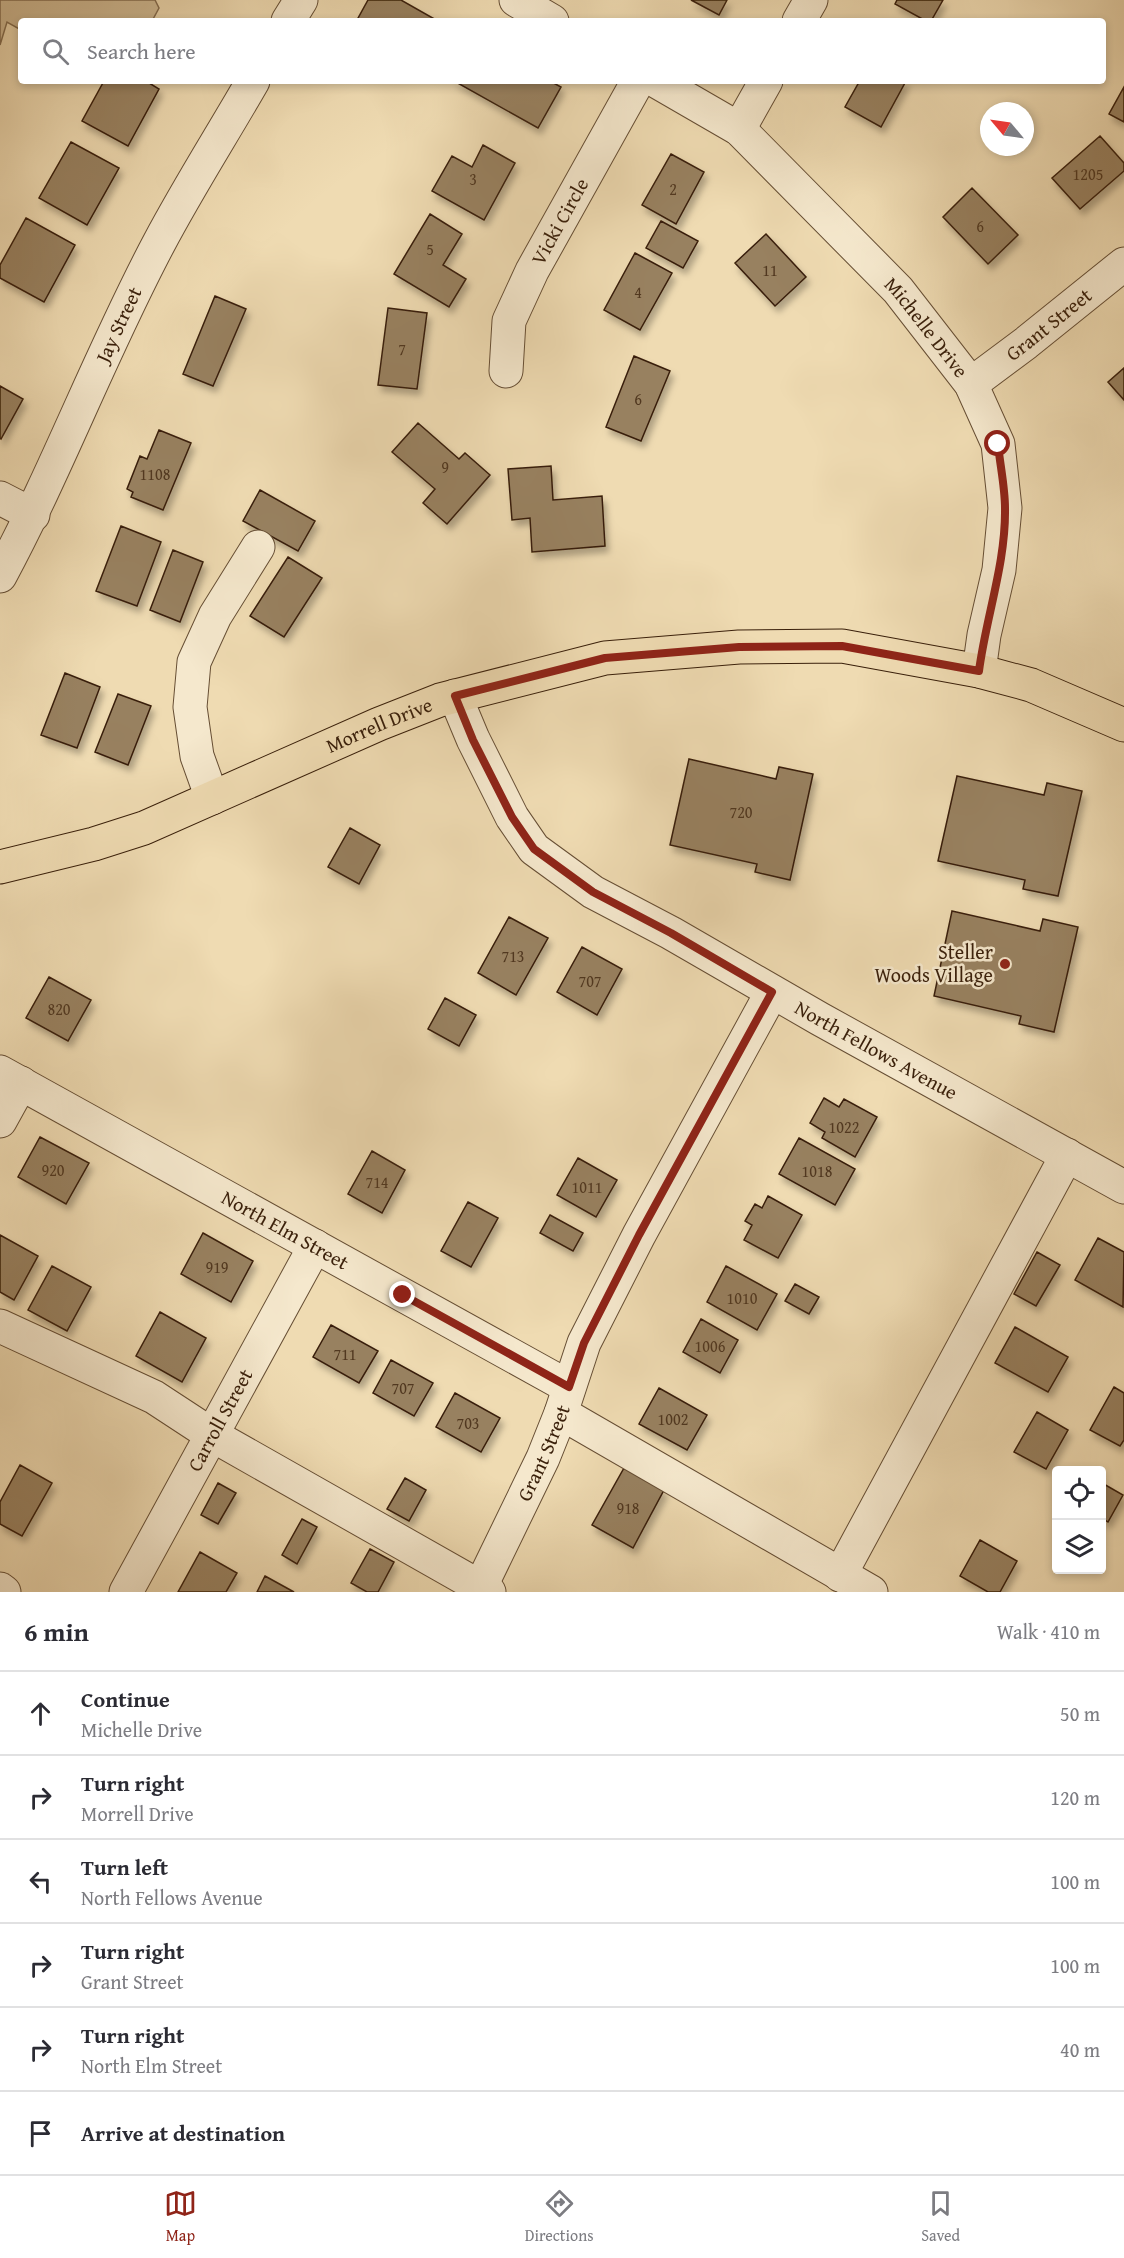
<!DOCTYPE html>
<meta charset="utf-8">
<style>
:root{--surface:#fff;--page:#f2f2f3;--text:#2b2b33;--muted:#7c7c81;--line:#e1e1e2;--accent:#8f2418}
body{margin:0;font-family:"Gentium Book Plus",serif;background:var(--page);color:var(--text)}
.controls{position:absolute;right:18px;bottom:18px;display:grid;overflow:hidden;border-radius:6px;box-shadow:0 3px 9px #0003}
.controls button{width:54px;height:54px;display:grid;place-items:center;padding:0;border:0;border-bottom:2px solid var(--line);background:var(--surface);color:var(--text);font:30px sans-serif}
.compass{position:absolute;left:980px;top:102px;width:54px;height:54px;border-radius:50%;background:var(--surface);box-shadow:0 3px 9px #0003;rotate:299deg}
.stop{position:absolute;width:18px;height:18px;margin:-14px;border:4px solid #8f2418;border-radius:50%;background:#fff}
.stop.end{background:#8f2418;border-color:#fff;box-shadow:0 2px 6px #0008}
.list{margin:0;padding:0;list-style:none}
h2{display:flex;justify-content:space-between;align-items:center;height:78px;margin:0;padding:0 24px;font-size:26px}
h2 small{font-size:20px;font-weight:400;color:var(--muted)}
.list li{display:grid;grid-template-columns:39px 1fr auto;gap:18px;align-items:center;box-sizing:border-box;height:84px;padding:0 24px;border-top:2px solid var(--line)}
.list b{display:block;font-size:22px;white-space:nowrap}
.list p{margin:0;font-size:20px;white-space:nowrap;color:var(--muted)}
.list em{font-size:20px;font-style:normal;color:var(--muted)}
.icon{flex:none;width:33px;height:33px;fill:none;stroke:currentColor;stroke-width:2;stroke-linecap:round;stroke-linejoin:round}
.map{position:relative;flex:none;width:1124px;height:1592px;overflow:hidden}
.search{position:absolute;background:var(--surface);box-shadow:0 3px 9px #0003;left:18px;right:18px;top:18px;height:66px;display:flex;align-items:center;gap:15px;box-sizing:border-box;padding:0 21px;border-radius:6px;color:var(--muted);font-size:22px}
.sheet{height:582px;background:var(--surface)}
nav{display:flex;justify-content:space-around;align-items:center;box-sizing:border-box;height:84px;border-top:2px solid var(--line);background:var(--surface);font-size:16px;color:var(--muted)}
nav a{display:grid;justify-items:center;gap:3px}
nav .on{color:var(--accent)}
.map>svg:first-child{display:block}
.green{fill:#d0bb95;stroke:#846d50;stroke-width:1.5}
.building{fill:#988161;stroke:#391f0a;stroke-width:1.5;filter:url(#shadow)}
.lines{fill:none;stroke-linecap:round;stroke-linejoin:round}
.minor-casing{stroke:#664e34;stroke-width:35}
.major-casing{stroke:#391f0a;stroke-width:35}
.minor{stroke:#f5e8cd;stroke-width:33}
.major{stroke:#efdbb2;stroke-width:33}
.route{stroke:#8f2418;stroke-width:8}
.poi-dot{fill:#8f2418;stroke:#f5e8cd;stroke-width:2}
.labels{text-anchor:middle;stroke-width:5;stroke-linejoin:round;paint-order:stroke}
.number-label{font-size:16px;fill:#513820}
.street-label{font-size:20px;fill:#391f0a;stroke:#f5e8cd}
.poi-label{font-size:20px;fill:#391f0a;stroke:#f5e8cd;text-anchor:end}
</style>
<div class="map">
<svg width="1124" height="1592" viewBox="0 0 1124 1592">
<defs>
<filter id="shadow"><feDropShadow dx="3.5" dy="6" stdDeviation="3" flood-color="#0004"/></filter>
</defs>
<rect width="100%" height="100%" fill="#efdbb2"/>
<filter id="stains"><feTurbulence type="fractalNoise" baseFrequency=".00333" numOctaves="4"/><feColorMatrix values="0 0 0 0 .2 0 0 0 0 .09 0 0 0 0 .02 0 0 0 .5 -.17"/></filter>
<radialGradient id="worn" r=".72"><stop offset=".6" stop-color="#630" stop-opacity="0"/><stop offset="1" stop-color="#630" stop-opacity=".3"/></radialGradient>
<!-- green -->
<path class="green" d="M0 0H155L159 8 152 21H21V30L7 22 0 45Z"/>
<!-- building -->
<path class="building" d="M368 0H401L438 21H359L357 20Z
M691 0H727L719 15Z
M897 0H943L931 21H926L895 4Z
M104 81H146L159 89 128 146 82 121Z
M454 81H550L561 87 538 128Z
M857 81H906L881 127 845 107 859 82Z
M1124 87V122L1109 114Z
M1100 136 1124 163V171L1080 209 1052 178Z
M71 142 119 168 87 225 39 198Z
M483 145 515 163 484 220 432 191 452 156 472 167Z
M671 154 704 172 676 224 642 205Z
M972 188 1018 235 988 264 943 217Z
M430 214 462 234 443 265 466 279 449 307 394 274Z
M26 218 75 245 44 302 0 278V265Z
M661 221 698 241 683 268 646 248Z
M766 234 806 277 775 306 735 263Z
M635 253 672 273 640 330 604 310Z
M215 296 246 309 213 386 183 374Z
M388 308 427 313 417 389 378 385Z
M634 356 670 371 641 441 606 427Z
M1124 368V400L1108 382Z
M0 386 23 399 1 439 0 438Z
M418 423 459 459 465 453 490 475 447 524 423 503 435 489 392 452Z
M159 430 191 443 163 510 131 497 133 492 127 489 140 456 147 459Z
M551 466 553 500 602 496 605 546 532 552 530 518 512 520 508 469Z
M260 490 315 521 298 551 243 521Z
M121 526 161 542 137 606 96 591Z
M173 550 203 562 180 622 150 610Z
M288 557 322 578 284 637 250 616Z
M65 673 100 687 77 748 41 735Z
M118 694 151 706 128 765 95 752Z
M689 759 776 779 779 767 813 774 790 880 755 872 757 864 670 845Z
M957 776 1044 795 1047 783 1082 791 1058 896 1023 889 1025 880 938 861Z
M350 828 380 845 359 884 328 867Z
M952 911 1040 931 1043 919 1078 927 1054 1032 1019 1024 1021 1016 934 996Z
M509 917 548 938 516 995 478 973Z
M582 947 622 969 597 1015 557 992Z
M49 977 91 1000 68 1041 26 1018Z
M445 998 476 1015 459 1046 428 1029Z
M824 1098 839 1107 844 1099 877 1117 855 1157 822 1138 825 1132 810 1123Z
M40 1137 89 1163 66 1204 18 1177Z
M799 1138 855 1169 835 1205 779 1174Z
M372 1151 405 1170 382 1213 348 1194Z
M578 1158 617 1180 596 1217 557 1195Z
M768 1196 802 1215 778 1258 744 1240 752 1225 745 1221 755 1204 762 1208Z
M468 1202 498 1218 471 1267 441 1251Z
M550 1215 583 1233 573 1251 540 1233Z
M203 1233 253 1261 231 1302 181 1274Z
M0 1235 38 1256 14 1300 0 1292Z
M1098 1238 1124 1252 1123 1307 1075 1280Z
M1037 1252 1060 1265 1036 1306 1014 1294Z
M52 1266 91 1287 67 1331 28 1310Z
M726 1266 777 1294 757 1330 707 1302Z
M795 1284 819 1297 809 1314 785 1301Z
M160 1312 206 1338 182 1382 136 1356Z
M701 1319 738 1340 720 1373 683 1352Z
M331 1325 378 1351 359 1383 313 1357Z
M1015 1327 1068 1357 1048 1392 995 1363Z
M391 1360 433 1383 414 1416 373 1393Z
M1114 1387 1124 1393V1440L1120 1446 1090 1430Z
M659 1388 707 1415 687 1450 639 1424Z
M455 1393 500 1418 481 1452 436 1427Z
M1037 1412 1068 1430 1046 1469 1014 1452Z
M20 1465 52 1483 22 1536 0 1524V1502Z
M624 1468 664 1490 633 1548 592 1525Z
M405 1478 426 1490 409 1521 387 1509Z
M218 1483 236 1493 218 1524 201 1515Z
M1102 1483 1123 1495 1108 1522 1102 1518Z
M302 1519 317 1527 297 1564 282 1555Z
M980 1540 1017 1561 1000 1592H988L960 1576Z
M370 1549 394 1562 378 1592H367L351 1583Z
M200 1552 237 1573 226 1592H178Z
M265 1576 294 1592H257Z"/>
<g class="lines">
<!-- minor casing -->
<g class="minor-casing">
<g id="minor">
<path d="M516 0 552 21"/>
<path d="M288 21 301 0"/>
<path d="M799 21 811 0"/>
<path id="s1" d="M656 81 739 129 898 290 971 384 998 444 1005 508 999 570 984 635 979 671"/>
<path d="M739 129 766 81"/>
<path id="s2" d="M506 371 509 321 532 271 638 81"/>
<path id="s3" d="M971 384 1026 343 1124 264"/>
<path d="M0 498 33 515"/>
<path id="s4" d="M0 576C58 468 101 352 159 243 188 188 222 135 253 81"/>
<path id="s5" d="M455 696 473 739 512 817 534 849 593 892 671 933 820 1019 1124 1187"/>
<path d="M212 798 197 756 190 707 194 662 215 616 258 547"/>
<path id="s6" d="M0 1072 569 1387"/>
<path d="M0 1121 21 1083"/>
<path d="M0 1326 154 1397 212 1435 489 1592"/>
<path d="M561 1413 871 1592"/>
<path d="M840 1575 1067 1155"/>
<path d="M0 1589 4 1592"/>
<path id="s7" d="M126 1592 315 1246"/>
<path id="s8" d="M478 1592 543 1458 561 1413 584 1343 639 1235 772 992"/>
</g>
</g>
<!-- major casing -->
<g class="major-casing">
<g id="major">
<path id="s9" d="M0 867 94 844 144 828 379 724 440 700 605 658 739 647 842 646 979 671 1031 685 1124 725"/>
</g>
</g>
<!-- minor -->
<use href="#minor" class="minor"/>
<!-- major -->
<use href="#major" class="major"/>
</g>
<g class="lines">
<!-- route -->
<path class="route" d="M403 1295 569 1387 584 1343 639 1235 772 992 671 933 593 892 534 849 512 817 473 740 455 696 605 658 739 647 842 646 979 671C986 617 1006 563 1005 508 1005 487 1000 465 998 444"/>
</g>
<!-- markers -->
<circle class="poi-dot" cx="1005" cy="964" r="6"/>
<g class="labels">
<!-- number labels -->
<g class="number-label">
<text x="1088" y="180">1205</text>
<text x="473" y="185">3</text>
<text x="673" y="195">2</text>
<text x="980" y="232">6</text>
<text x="430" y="255">5</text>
<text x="770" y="276">11</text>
<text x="638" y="298">4</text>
<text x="402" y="355">7</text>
<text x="638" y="405">6</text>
<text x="445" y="473">9</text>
<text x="155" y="480">1108</text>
<text x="741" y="818">720</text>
<text x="513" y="962">713</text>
<text x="590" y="987">707</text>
<text x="59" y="1015">820</text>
<text x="844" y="1133">1022</text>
<text x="53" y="1176">920</text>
<text x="817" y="1177">1018</text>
<text x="377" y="1188">714</text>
<text x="587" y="1193">1011</text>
<text x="217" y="1273">919</text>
<text x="742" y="1304">1010</text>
<text x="710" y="1352">1006</text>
<text x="345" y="1360">711</text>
<text x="403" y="1394">707</text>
<text x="673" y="1425">1002</text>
<text x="468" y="1429">703</text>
<text x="628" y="1514">918</text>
</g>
<!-- street labels -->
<g class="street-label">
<text dy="7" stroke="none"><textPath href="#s2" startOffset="162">Vicki Circle</textPath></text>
<text dy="7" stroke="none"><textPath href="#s4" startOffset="278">Jay Street</textPath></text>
<text dy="7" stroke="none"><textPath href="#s3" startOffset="98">Grant Street</textPath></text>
<text dy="7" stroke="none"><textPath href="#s1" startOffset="369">Michelle Drive</textPath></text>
<text dy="7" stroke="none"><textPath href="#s9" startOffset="406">Morrell Drive</textPath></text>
<text dy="7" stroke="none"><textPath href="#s5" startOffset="570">North Fellows Avenue</textPath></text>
<text dy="7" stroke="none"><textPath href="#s6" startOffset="326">North Elm Street</textPath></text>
<text dy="7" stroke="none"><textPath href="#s7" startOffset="196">Carroll Street</textPath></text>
<text dy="7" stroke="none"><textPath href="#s8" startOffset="154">Grant Street</textPath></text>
</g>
<!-- poi labels -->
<g class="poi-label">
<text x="993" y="959">Steller<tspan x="993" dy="23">Woods Village</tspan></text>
</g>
</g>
<rect width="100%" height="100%" filter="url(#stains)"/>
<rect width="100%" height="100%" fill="url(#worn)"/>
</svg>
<div class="controls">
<button><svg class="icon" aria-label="locate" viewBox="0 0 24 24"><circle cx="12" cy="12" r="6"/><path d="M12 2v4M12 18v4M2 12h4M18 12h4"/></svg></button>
<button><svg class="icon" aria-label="layers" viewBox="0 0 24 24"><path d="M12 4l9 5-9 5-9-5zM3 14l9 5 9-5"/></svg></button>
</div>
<svg class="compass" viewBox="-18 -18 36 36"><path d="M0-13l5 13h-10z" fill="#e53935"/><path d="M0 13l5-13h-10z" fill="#7c7c81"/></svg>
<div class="stop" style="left:998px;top:444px"></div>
<div class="stop end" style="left:403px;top:1295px"></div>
<div class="search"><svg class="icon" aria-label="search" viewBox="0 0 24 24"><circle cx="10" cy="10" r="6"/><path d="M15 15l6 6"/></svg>Search here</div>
</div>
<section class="sheet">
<h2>6 min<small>Walk · 410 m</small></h2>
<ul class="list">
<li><svg class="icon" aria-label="ahead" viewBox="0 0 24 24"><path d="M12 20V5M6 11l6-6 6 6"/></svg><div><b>Continue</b><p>Michelle Drive</p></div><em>50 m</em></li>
<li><svg class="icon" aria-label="right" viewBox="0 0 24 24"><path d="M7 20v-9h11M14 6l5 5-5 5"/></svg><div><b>Turn right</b><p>Morrell Drive</p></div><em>120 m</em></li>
<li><svg class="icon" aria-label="left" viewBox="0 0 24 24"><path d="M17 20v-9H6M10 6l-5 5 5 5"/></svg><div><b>Turn left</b><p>North Fellows Avenue</p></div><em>100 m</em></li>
<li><svg class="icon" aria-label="right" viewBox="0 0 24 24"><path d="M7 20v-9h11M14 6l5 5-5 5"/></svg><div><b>Turn right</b><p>Grant Street</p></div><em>100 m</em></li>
<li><svg class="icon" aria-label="right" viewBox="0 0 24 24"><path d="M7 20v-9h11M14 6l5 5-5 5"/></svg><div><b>Turn right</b><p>North Elm Street</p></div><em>40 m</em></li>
<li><svg class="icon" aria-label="arrive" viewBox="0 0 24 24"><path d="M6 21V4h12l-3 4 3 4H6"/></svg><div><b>Arrive at destination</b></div></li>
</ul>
</section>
<nav>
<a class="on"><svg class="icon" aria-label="map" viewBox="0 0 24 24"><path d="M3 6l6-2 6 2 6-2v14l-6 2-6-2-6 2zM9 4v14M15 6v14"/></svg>Map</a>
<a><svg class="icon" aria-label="directions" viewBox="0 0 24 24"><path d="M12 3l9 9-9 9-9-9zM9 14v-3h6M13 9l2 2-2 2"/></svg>Directions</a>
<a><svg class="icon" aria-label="saved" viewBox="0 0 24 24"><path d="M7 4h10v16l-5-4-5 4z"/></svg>Saved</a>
</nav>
